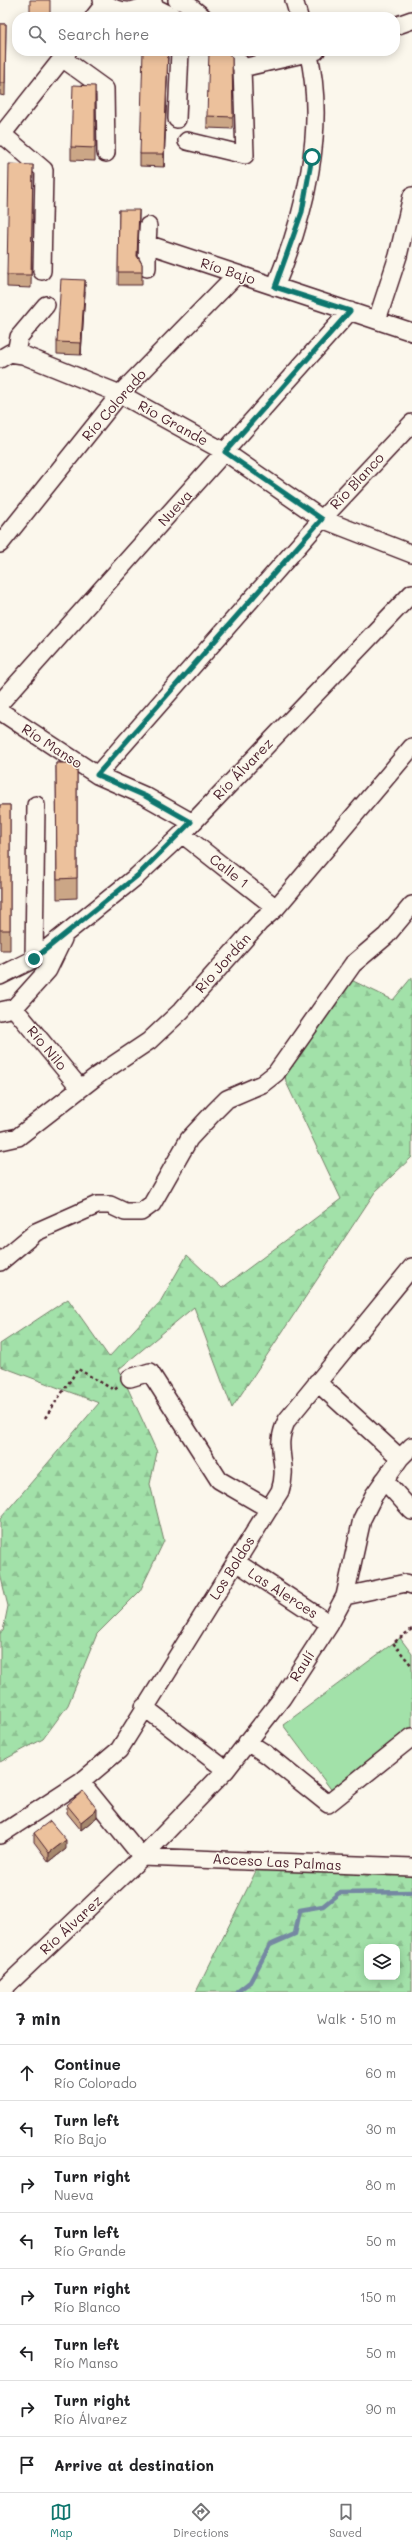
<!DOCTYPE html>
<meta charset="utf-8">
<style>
:root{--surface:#fff;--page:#f2f2f2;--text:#202124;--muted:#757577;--line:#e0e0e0;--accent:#0f766e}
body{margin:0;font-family:Mali,sans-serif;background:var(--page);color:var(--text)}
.controls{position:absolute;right:12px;bottom:12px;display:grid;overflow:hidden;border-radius:8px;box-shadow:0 2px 10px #0003}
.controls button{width:36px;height:36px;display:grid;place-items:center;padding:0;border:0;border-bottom:1px solid var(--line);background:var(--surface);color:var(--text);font:20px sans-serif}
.stop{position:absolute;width:12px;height:12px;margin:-9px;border:3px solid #0f766e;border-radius:50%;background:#fff}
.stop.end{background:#0f766e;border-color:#fff;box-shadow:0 1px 4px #0008}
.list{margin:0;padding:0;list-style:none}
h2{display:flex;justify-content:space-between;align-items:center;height:52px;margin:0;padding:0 16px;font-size:17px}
h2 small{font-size:13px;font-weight:400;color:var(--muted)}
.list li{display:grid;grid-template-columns:26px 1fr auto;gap:12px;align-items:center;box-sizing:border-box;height:56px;padding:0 16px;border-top:1px solid var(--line)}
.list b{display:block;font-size:15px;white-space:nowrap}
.list p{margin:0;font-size:13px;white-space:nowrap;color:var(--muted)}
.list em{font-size:13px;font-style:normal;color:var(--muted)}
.icon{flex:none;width:22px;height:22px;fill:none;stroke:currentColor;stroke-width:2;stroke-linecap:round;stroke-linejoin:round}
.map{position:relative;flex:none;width:412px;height:1992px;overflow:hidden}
.search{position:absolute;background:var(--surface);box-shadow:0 2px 10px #0003;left:12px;right:12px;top:12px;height:44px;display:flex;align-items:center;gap:10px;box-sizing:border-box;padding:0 14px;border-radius:16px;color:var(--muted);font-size:15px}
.sheet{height:500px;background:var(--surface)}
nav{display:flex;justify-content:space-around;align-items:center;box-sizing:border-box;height:56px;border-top:1px solid var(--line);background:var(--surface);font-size:11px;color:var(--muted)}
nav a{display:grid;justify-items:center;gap:2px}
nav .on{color:var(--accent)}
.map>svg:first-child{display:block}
.grass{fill:#a2e1a9;stroke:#76806a}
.forest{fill:url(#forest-firs);stroke:#76806a;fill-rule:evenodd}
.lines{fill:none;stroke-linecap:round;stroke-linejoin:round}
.stream{stroke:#7488a2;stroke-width:4.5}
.minor-casing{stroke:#4a1f2b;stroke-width:20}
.path{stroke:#4a1f2b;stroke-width:2.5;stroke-dasharray:3 3;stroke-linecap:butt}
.minor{stroke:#fbf7ec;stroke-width:17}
.wall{fill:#cba686;stroke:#4a1f2b}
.shaded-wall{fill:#a5876d;stroke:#4a1f2b}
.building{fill:#ecc19c;stroke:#4a1f2b}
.route{stroke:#0f766e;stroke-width:5}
.labels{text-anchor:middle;stroke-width:3;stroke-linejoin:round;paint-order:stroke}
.street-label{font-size:14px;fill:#4a1f2b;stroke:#fbf7ec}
</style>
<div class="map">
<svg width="412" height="1992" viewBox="0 0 412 1992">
<defs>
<pattern id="forest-firs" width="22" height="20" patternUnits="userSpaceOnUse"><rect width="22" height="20" fill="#a2e1a9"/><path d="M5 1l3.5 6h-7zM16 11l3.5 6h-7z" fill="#8dc192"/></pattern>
</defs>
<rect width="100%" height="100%" fill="#fbf7ec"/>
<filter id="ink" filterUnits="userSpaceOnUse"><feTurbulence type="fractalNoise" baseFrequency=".025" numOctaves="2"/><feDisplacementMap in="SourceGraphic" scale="8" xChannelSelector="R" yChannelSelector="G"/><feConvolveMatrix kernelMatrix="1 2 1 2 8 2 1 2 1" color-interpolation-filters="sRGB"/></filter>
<g filter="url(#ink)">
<!-- grass -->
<path class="grass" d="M400 1638 412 1654V1733L333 1792 283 1725Z"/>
<!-- forest -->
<path class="forest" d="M412 977V1157L375 1192 232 1408 194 1307 119 1369 157 1452 150 1484 164 1541 140 1591 97 1634 68 1705 43 1739 0 1762V1633L3 1631 8 1606 0 1574V1519L99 1403 0 1366V1344L68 1299 109 1357 160 1302 187 1255 222 1288 341 1199 286 1082 284 1067 349 979 393 1000Z
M258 1867 396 1874 412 1877V1992H196ZM367 1947H397V1977H367Z"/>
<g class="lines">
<!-- stream -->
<path class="stream" d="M237 1992 250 1982 270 1945 295 1934 300 1910 323 1906 339 1893 412 1892"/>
<!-- minor casing -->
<g class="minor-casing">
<path id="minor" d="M102 0C117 15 138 14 153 0
M177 0 186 3 203 17
M294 0 299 17
M148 4 174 17
M94 17 105 3
M395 26 412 20
M228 51 238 60 242 68
M62 58 105 89 106 153
M177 119 180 51
M2 134 44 170 42 271
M0 137 68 51
M187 141 245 155 242 68 316 51
M148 226 147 244 412 332
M147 244V268
M275 287C305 216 327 128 308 51
M377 320 398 256 412 196
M16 353 19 337 46 305
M0 359 10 353 23 355 120 394 225 452 322 519 412 554
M0 544 120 394 237 274
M0 703 350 311
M0 711 97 775 145 796 191 822
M97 775 322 519 412 423
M182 834 276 908
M34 959 36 805
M0 976 34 959 137 876 182 834 412 593
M14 1008 80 1088
M0 1011 14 1008 48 970 63 939
M0 1141 18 1137 98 1075 149 1041 181 1011 259 923 276 908 412 747
M0 1262 36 1232 97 1205H110L125 1212H141L152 1204 189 1139 214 1112 227 1099 262 1084 276 1073 353 964 386 936 412 905
M130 1378 150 1372 219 1480 269 1509
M317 1382 400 1458
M384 1480 412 1511
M236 1562 330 1624
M345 1596 406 1583 412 1585
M144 1707 226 1770
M247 1742 266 1754 328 1804 412 1737
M81 1782 142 1857
M0 1835 81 1782 119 1750 280 1491C290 1462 272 1450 287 1420L412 1267
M142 1857 412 1867
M0 1992 142 1857 226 1770 282 1698 330 1624 345 1596 362 1519 374 1495 400 1458 412 1446"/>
</g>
<!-- path -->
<path class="path" d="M45 1418 78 1369 114 1390 118 1387
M412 1629 393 1643 412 1666"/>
<!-- minor -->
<use href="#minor" class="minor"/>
</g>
<!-- wall -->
<path class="wall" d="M0 24H6L5 96 0 95Z
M168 51 164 167 140 166V154Z
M232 58 233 129 207 128V116Z
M95 86V161L71 160V147Z
M33 165 31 288 7 287V275Z
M119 210 139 222 138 256 142 264V285H118Z
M85 292 81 355 57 354V342Z
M56 763H77V898L57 899Z
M0 805H10V950H0Z
M67 1805 97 1817 81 1830 67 1813Z
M34 1833 66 1849 49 1862 34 1842Z"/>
<!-- shaded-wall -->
<path class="shaded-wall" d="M168 51 164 167V154Z
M139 210V222L137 268V256Z
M85 280V292L81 355V343Z
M97 1809V1817L81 1830V1822Z
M66 1840V1849L49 1862V1853Z"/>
<!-- building -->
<path class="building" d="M30 0H50V17H30Z
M0 24H6L5 83H0Z
M143 51H168L164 154H140Z
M209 51H227L232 58 233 117 207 116Z
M73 85 95 86V148L71 147Z
M9 164 33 165 31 275H7Z
M119 210H139L137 256 142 264V272H118Z
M61 279 85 280 81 343 57 342Z
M56 763H77V878L57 879Z
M0 805H10V930H0Z
M83 1791 97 1809 81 1822 67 1805Z
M50 1821 66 1840 49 1853 34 1833Z"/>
</g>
<g class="lines" filter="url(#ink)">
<!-- route -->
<path class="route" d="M34 959 137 876 191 822 145 796 97 775 322 519 225 452 350 311 275 287 302 212 312 157"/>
</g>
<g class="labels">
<!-- street labels -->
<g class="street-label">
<text transform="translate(228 271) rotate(18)" y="5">Río Bajo</text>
<text transform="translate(114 405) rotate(-49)" y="5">Río Colorado</text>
<text transform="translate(173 423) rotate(29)" y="5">Río Grande</text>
<text transform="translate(357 481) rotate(-47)" y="5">Río Blanco</text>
<text transform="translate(175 508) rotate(-48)" y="5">Nueva</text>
<text transform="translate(52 746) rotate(33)" y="5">Río Manso</text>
<text transform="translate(243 769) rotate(-46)" y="5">Río Álvarez</text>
<text transform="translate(229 871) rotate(38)" y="5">Calle 1</text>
<text transform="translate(223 963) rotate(-48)" y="5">Río Jordán</text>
<text transform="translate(47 1048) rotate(50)" y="5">Río Nilo</text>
<text transform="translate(232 1568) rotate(-58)" y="5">Los Boldos</text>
<text transform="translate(283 1593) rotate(33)" y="5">Las Alerces</text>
<text transform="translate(302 1666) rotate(-57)" y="5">Raulí</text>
<text transform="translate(277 1862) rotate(3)" y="5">Acceso Las Palmas</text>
<text transform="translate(71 1925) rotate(-43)" y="5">Río Álvarez</text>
</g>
</g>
</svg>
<div class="controls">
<button><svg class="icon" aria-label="layers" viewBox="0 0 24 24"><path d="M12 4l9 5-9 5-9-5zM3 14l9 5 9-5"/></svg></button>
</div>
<div class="stop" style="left:312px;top:157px"></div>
<div class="stop end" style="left:34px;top:959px"></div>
<div class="search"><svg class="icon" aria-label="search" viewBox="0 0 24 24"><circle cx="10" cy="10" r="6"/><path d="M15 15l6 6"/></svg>Search here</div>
</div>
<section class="sheet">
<h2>7 min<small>Walk · 510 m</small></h2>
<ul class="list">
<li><svg class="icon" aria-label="ahead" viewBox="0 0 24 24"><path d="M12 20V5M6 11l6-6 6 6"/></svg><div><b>Continue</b><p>Río Colorado</p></div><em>60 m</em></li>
<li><svg class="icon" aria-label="left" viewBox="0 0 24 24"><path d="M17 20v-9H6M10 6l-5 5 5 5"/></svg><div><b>Turn left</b><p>Río Bajo</p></div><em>30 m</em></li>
<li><svg class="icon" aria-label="right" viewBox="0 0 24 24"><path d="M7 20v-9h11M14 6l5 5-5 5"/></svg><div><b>Turn right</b><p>Nueva</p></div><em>80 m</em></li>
<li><svg class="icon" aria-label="left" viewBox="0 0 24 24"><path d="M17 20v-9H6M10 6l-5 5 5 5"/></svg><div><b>Turn left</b><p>Río Grande</p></div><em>50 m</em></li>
<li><svg class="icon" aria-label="right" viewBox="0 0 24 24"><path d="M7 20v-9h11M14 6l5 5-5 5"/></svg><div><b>Turn right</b><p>Río Blanco</p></div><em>150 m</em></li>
<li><svg class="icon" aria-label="left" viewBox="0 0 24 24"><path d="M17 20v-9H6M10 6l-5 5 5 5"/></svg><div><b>Turn left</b><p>Río Manso</p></div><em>50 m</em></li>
<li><svg class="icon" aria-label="right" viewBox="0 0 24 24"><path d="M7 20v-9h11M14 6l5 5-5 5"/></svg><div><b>Turn right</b><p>Río Álvarez</p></div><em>90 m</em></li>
<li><svg class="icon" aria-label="arrive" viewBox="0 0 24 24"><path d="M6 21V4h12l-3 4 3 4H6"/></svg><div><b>Arrive at destination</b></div></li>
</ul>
</section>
<nav>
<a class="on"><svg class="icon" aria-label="map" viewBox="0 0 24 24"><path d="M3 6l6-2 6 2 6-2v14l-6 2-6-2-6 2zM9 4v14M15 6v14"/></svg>Map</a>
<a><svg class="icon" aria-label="directions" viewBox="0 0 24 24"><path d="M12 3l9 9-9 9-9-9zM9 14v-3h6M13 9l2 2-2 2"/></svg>Directions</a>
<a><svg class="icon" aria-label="saved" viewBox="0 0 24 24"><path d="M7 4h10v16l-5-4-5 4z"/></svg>Saved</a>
</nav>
